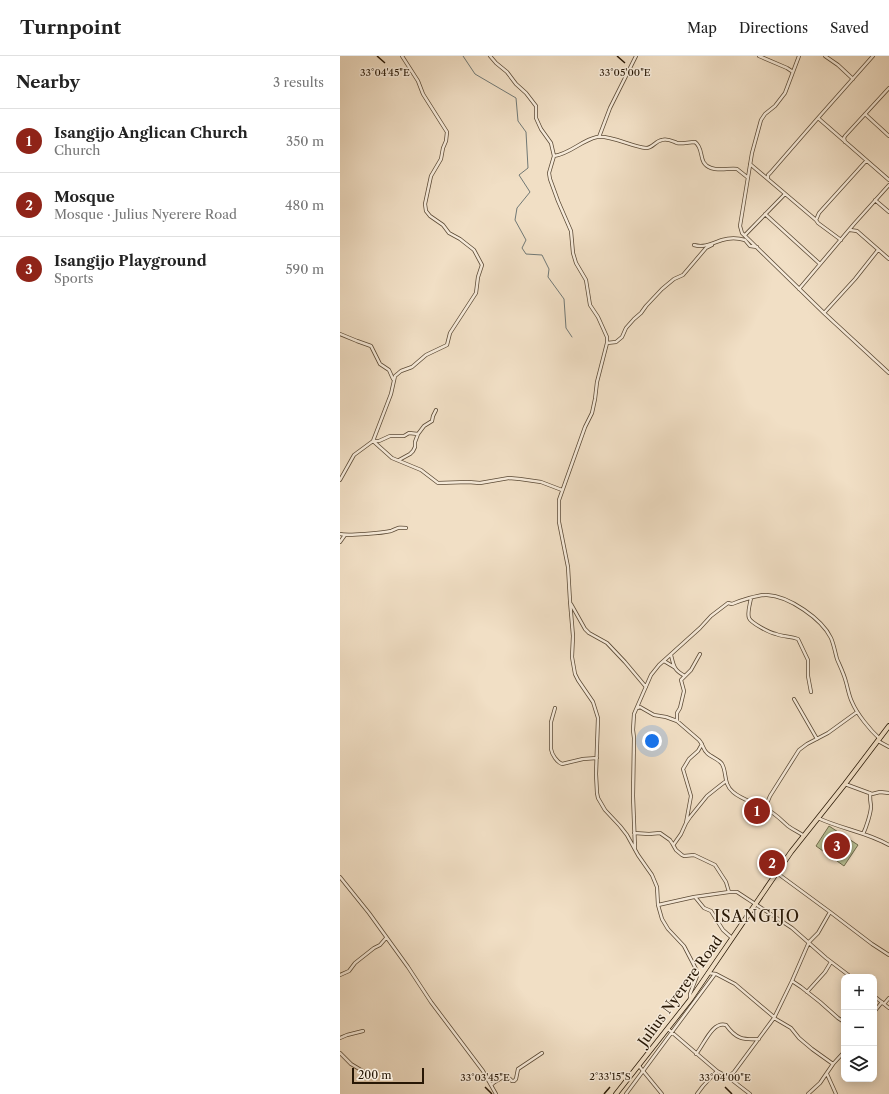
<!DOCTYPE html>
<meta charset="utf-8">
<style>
:root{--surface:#fff;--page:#f6f6f6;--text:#222;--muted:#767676;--line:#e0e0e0;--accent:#8f2418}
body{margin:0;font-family:"Libre Caslon Text",serif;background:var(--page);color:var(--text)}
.controls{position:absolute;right:12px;bottom:12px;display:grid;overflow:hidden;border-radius:8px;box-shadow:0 2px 10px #0003}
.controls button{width:36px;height:36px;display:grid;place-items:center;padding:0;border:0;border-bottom:1px solid var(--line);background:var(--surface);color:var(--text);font:20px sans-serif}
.scale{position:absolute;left:12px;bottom:10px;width:72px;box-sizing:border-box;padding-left:4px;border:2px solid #271705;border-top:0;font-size:11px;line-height:14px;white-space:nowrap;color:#271705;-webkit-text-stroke:3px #f6ead9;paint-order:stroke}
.you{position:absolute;left:312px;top:685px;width:14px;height:14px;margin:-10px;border:3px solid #fff;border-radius:50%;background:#1a73e8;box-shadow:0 0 0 6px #1a73e833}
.badge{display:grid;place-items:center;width:26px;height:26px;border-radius:50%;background:var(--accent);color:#fff;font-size:13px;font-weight:700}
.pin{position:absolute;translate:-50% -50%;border:2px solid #fff;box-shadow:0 1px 4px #0006}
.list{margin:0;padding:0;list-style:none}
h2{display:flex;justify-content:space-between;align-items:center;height:52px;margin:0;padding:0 16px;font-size:17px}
h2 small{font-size:13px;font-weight:400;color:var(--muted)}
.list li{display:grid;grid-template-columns:26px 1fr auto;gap:12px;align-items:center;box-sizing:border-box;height:64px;padding:0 16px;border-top:1px solid var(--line)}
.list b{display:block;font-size:15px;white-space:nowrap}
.list p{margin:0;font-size:13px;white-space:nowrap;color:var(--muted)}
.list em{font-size:13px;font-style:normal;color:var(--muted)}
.icon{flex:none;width:22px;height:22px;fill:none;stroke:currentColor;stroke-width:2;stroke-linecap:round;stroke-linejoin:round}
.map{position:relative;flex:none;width:549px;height:1038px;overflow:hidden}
header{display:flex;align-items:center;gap:24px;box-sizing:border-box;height:56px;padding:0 20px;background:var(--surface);border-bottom:1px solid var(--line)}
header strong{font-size:19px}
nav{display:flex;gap:22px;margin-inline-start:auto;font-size:14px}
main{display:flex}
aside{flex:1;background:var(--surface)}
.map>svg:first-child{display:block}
.green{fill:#bac295;stroke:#706c4d}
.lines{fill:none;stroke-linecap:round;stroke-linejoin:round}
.stream{stroke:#707875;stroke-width:1}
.minor-casing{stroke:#5a4935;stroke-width:4}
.highway-casing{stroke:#271705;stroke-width:5.5}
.minor{stroke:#f6ead9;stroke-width:2.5}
.highway{stroke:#f1dfc5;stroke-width:4}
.ticks{fill:none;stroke:#271705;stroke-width:1.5}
.labels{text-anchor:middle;stroke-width:3;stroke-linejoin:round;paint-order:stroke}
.street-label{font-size:14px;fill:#271705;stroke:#f6ead9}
.quarter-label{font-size:16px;letter-spacing:1px;fill:#271705;stroke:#f6ead9}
.ticks-label{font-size:10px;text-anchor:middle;fill:#271705;stroke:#f6ead9;stroke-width:3;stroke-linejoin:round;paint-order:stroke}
</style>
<header>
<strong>Turnpoint</strong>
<nav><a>Map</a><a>Directions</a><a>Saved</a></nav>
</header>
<main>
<aside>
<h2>Nearby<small>3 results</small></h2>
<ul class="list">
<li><span class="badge">1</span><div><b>Isangijo Anglican Church</b><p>Church</p></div><em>350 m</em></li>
<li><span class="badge">2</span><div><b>Mosque</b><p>Mosque · Julius Nyerere Road</p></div><em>480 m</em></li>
<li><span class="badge">3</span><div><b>Isangijo Playground</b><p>Sports</p></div><em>590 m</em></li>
</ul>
</aside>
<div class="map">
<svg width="549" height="1038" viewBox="0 0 549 1038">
<rect width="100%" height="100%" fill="#f1dfc5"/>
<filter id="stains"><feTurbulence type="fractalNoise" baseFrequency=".005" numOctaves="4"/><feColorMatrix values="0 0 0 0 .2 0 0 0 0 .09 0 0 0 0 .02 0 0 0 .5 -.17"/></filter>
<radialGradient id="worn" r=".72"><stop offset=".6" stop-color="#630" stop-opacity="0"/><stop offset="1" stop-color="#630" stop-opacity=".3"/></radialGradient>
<!-- green -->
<path class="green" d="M489 770 518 789 504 810 476 790Z"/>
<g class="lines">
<!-- stream -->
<path class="stream" d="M123 0 135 18 176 42 178 65 186 76 188 112 179 119 190 136 177 152 175 164 186 184 182 192 186 198 202 199 209 213 208 221 224 243 226 272 232 281"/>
<!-- minor casing -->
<g class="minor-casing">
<path id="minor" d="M150 0 156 7 167 16 176 28 186 37 196 50V62L201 73 211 87 214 100 209 117 210 123 218 145 231 175 233 197 236 207 246 224 250 249 258 261 267 281V287L257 326 255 343 252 357 245 371 219 444V466L228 511 230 545 233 580 232 601 235 618 238 624 253 646 258 662 256 718 257 737 258 742 265 754 280 770 287 779 298 799 312 819 317 831 318 849 322 863 328 873 344 890 357 915V920L350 938V943
M419 0 447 12 453 16
M459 0 445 37 435 50 425 58 421 64 412 97 400 170 402 177 484 257 549 317
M485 0 498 9 513 23
M533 0 478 62 549 124
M525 58 549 80
M259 81 270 52 296 0
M505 86 504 82 505 80 549 32
M214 100C230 98 242 84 257 81 271 79 292 91 306 92 313 92 315 85 322 84 327 82 332 85 337 87 342 88 349 86 355 86 365 93 357 107 371 112 379 115 389 112 397 113L407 121
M410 108 476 164
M428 123V119L431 116 478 62
M535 144 549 156
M425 158 480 208
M510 174 517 175 549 203
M405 179 445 138
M501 184 478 167 476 164 479 157 526 105
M354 189C364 192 373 187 382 184 389 182 398 182 405 184L410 190 417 191
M459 233 514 168 549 129
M484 257 515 223 538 194
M0 278 17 285 31 290 40 308 49 314 53 323
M267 287 276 286 282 281 286 272 294 263 301 257 306 250 322 233 334 223 343 219 366 192 372 189
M33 385 52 402 81 414 98 427 128 426 140 427 169 422 180 423 201 426 222 434
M33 385H39L50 380H64L69 377 78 378
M59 404 70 398 73 395 75 391V386L78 378 84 370 92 365 93 360 96 354
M0 424 14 399 33 385 51 338 55 320 61 315 72 311 86 299 107 289 110 277 136 237 138 221 142 209 134 194 120 183 109 177 103 169 90 160 86 155 85 148 91 120 101 103 103 92 106 85 107 76 83 38 78 25 62 0
M0 478C7 480 43 477 51 475 58 472 58 471 66 472
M0 486 5 479
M411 542C410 548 407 557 409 562 411 567 430 577 436 578 443 581 450 580 458 583L468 604V620L471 636
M231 548 245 573 249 577 267 587 285 606 306 631
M331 599C334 611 334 614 345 620
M324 605 334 611
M454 643 477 683
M215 652 211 666V693C212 699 217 706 222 708L243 703 257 702
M297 652 300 651 314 659 326 661 337 665 359 684C363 688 363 694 367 697 371 701 380 704 382 708 387 716 383 728 393 736 402 744 416 747 426 753 435 757 441 764 448 770 453 774 459 776 464 780
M337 665V657L340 652 344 635 341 624 351 614 360 598
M538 685 549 691
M505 728 532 738 540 736 549 737
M425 752 430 740 459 694 467 688 488 677 517 656
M478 762C501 773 527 776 549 789
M346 767 351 740 343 713 349 703 358 695 362 688
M294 777 309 778 320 777 330 784 332 787 336 794 342 799 344 800 354 799 375 809 386 826 389 836
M523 778C526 772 531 757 531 750 530 745 530 742 530 737
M334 788 341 778 346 767 350 761 367 740 377 732 386 725
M295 792 293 740 294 682 293 674 294 658 311 619 319 609 360 572 371 560 388 547 392 548C399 545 420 538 427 539 449 540 482 563 491 582 494 589 495 596 497 603 500 610 504 618 506 626 508 633 509 640 512 646 517 658 530 674 540 683
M437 817 490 856
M0 821 29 857 68 911 91 946 143 1015 156 1038
M355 841 364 852 371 855 383 874 392 882
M318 849 354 841 389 836H397L452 872 486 902 511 921
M368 917 376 918 395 928 434 961
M0 919 9 915 15 907 34 892 40 889 46 882
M452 925 461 931 480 946 498 962 504 966
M467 936 485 916 491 906
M534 940 549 952
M544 948 549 942
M534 956 542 946
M434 962 451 972 459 982 472 993 493 1008
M328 973 377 1015
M0 982 7 979 23 975
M0 997 11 1008 26 1017
M356 998C364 989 372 965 386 969 396 983 403 984 419 983
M299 1010 322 1038
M487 1018 496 1038
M388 1021 394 1016 434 962 452 925 469 886 478 877 490 856 532 888 549 899
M151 1029C156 1024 160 1024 166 1019L172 1025H174L176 1023 178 1013 202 997
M286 1038 375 918
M357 1038 363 1030 377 1015 388 1021 410 1038
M468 1038 480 1027 493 1008 504 996"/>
</g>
<!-- highway casing -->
<g class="highway-casing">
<path id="highway" d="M276 1038 350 944 451 796 505 728 549 670"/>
</g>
<!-- minor -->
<use href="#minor" class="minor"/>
<!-- highway -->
<use href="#highway" class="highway"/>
</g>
<!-- ticks -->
<path class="ticks" d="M37 0 45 7M277 0 285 7M145 1031 152 1038M385 1031 392 1038M264 1038 270 1031"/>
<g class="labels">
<!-- street labels -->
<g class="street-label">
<text transform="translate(340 935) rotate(-54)" y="5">Julius Nyerere Road</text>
</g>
<!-- quarter labels -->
<g class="quarter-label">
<text x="417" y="866">ISANGIJO</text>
</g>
</g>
<g class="ticks-label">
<text x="45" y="20">33°04'45"E</text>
<text x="285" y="20">33°05'00"E</text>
<text x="270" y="1024">2°33'15"S</text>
<text x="145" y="1025">33°03'45"E</text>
<text x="385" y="1025">33°04'00"E</text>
</g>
<rect width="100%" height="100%" filter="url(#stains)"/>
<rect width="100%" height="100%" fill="url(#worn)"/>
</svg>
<div class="controls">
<button>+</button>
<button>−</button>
<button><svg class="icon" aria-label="layers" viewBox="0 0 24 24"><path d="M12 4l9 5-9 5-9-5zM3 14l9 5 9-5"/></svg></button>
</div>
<div class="scale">200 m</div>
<div class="you"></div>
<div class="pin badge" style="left:417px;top:755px">1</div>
<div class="pin badge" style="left:432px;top:807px">2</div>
<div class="pin badge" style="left:497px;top:790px">3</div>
</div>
</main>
